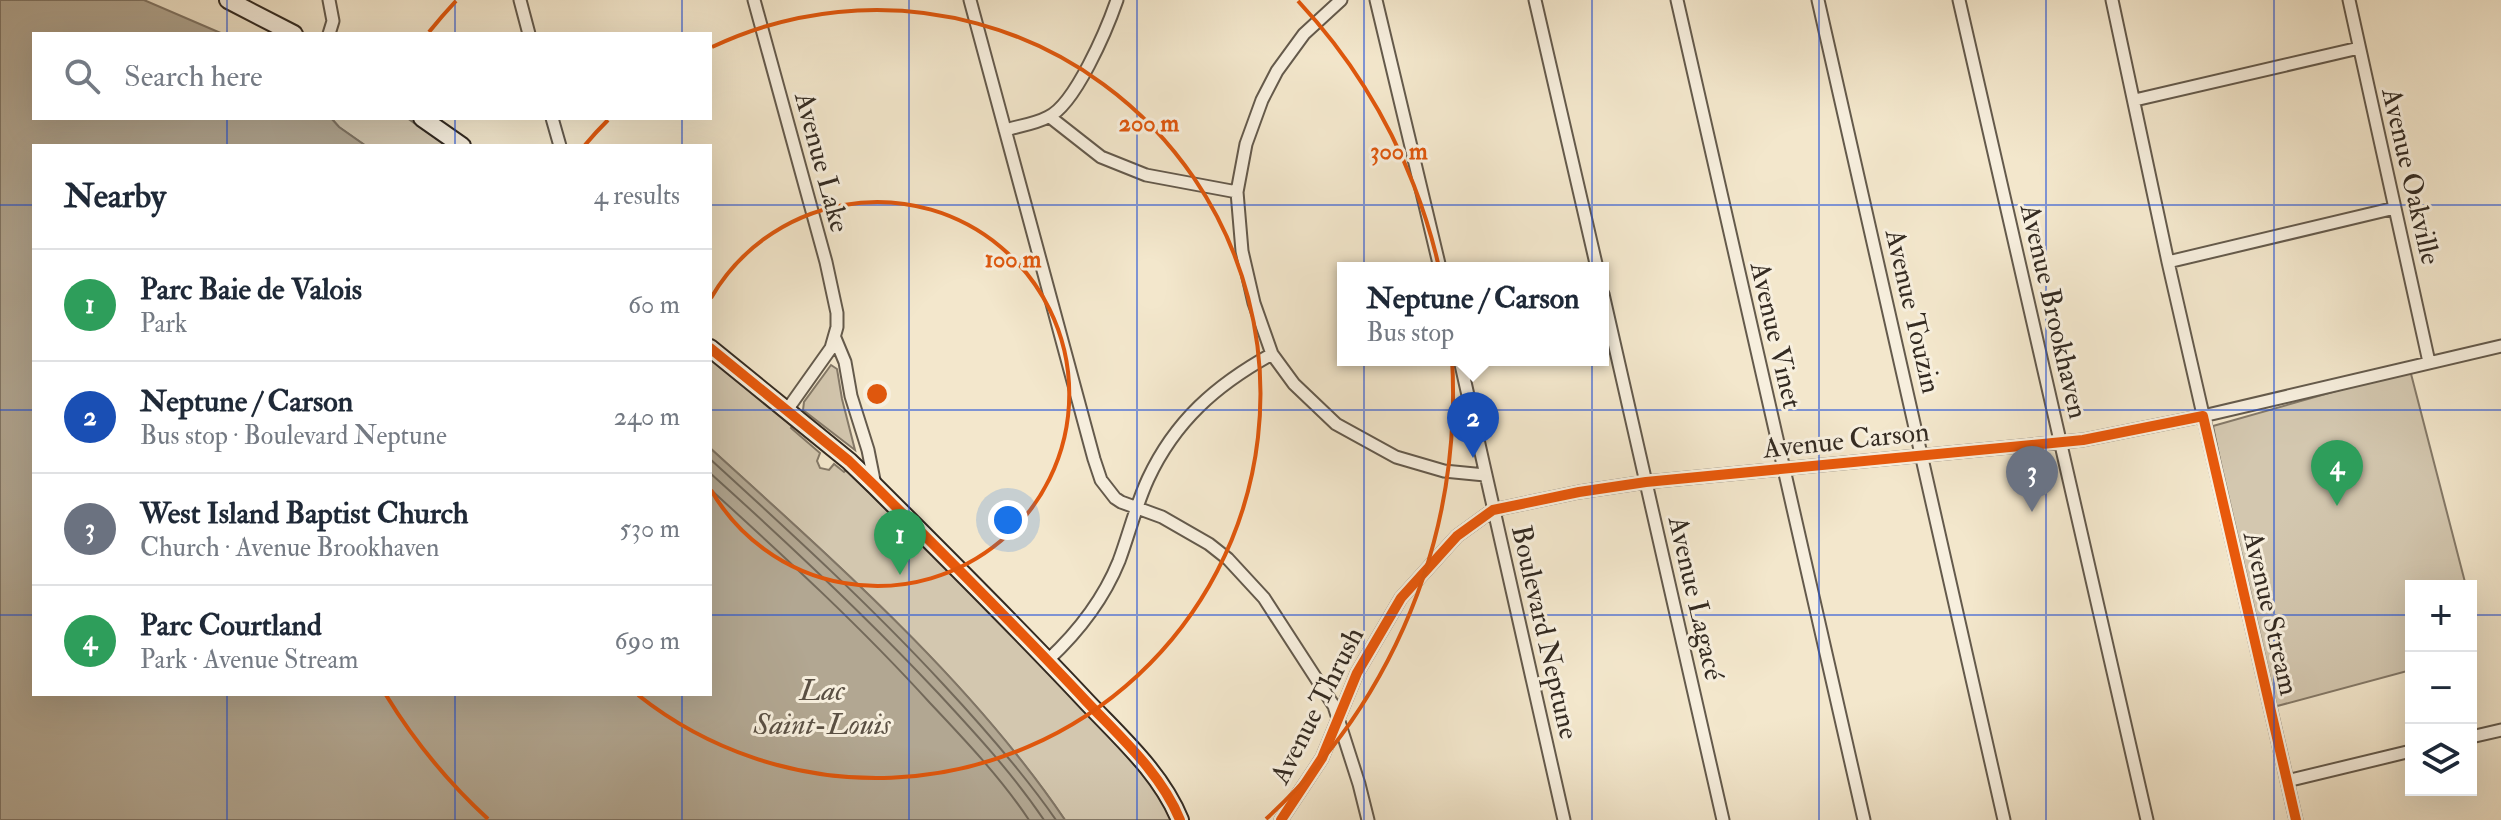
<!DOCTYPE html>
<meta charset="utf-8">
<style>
:root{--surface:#fff;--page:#f2f2f3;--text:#1f2937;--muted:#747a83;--line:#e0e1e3;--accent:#8f2418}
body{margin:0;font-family:"IM FELL Double Pica",serif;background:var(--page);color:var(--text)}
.controls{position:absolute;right:24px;bottom:24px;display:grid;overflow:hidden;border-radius:0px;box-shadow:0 8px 32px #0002}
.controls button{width:72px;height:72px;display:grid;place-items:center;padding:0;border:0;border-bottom:2px solid var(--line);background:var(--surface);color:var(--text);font:40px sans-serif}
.you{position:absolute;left:1008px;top:520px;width:28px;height:28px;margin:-20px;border:6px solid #fff;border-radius:50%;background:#1a73e8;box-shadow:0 0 0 12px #1a73e833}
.badge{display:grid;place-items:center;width:52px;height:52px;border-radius:50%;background:var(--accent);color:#fff;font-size:26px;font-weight:700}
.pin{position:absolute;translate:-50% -66px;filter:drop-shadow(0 2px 4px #0008)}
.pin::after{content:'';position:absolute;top:42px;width:28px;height:24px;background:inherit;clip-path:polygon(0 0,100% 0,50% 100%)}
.popup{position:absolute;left:1337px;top:262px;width:272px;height:104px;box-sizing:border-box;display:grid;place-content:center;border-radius:0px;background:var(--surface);filter:drop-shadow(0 2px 6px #0005);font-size:26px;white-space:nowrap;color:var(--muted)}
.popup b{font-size:30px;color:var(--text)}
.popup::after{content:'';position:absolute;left:50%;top:100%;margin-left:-16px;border:16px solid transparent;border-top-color:var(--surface)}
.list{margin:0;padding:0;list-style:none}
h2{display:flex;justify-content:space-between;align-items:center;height:104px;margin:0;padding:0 32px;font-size:34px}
h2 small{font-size:26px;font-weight:400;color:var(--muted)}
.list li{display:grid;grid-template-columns:52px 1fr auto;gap:24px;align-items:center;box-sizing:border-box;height:112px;padding:0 32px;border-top:2px solid var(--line)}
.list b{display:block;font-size:30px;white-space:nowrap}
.list p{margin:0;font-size:26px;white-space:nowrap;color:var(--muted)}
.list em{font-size:26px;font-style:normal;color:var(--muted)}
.icon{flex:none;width:44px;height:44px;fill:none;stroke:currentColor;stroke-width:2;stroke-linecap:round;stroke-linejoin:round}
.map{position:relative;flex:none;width:2501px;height:820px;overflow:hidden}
.search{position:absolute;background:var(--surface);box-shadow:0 8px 32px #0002;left:32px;top:32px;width:680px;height:88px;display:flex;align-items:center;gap:20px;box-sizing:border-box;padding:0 28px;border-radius:0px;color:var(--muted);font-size:30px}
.panel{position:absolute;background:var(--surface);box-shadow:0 8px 32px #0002;left:32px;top:144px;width:680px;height:552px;border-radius:0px}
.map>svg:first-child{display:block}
.green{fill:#d3c7af;stroke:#847968;stroke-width:2}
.water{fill:#b2a792;stroke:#807565;stroke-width:2}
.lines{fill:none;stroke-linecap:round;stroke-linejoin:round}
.shore{stroke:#73695a;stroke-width:2}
.street-casing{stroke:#645a4c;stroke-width:15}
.secondary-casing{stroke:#342b22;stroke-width:20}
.street{stroke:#f7efde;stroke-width:11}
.secondary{stroke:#f7efde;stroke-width:16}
.cycleway-casing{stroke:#f7efde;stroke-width:15}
.cycleway{stroke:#e8590c;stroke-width:10}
.grid{fill:none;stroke:#1d4ed8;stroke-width:2;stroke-opacity:0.55}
.ring{fill:none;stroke:#df570d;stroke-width:4}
.labels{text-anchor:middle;stroke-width:6;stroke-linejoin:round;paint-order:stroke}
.street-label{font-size:28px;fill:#342b22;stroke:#f7efde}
.water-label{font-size:30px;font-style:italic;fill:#5a5044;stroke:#f7efde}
.centre{fill:#df570d;stroke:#f7efde;stroke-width:4}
.ring-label{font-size:24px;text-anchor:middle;font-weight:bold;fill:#df570d;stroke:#f7efde;stroke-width:6;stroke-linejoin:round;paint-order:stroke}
</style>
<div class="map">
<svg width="2501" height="820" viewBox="0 0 2501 820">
<rect width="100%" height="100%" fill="#f3e7cc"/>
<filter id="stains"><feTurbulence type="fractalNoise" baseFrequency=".0025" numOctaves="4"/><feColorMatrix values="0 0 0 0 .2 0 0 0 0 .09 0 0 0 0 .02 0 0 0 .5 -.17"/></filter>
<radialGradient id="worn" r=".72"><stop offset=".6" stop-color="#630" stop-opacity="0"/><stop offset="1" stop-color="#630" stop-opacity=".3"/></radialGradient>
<!-- green -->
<path class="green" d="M331 118H407L447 146H366L339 127Z
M710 359 792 426 791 428 820 453 817 461 820 468 829 470 834 464 844 472 846 470C928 552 1014 633 1092 719 1120 750 1155 781 1171 820H1065C970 680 835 562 710 448Z
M831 365 837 369 842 399 855 450 803 410 804 402Z
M2410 370 2466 586H2411V670L2270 708 2213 426Z"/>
<!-- water -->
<path class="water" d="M0 0H144L223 34H34V118H331L339 127 366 146H34V694H710V448C834 561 971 681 1065 820H0Z"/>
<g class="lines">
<!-- shore -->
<path class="shore" d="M710 459C790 532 869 604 943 684 983 727 1022 771 1056 820
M710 473C789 544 866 616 938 693 976 734 1013 774 1044 820
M710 489C786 558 861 627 930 703 965 740 1001 778 1029 820"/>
<!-- street casing -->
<g class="street-casing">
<path id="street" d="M520 0 529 34
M754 0 826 262 837 313V327L831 348 787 410
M970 0 1094 459 1101 480 1115 498 1121 502 1162 517 1209 544 1228 559 1264 598 1334 706 1359 784 1368 820
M1341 0 1304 34 1277 71 1262 100 1246 144 1237 192 1242 251 1254 303 1272 354 1294 384 1336 424 1396 457 1444 471 1485 475
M1376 0 1440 268
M1535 0 1597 268
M1677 0 1864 820
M1818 0 2004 820
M1959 0 2147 820
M2112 0 2168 262 2296 820
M2349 0 2429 362
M329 34 333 21 329 0
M2135 100 2359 48
M1050 117 1101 157 1146 175 1237 192
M552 118 560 146
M1005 130C1019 126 1035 124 1048 117 1075 105 1107 29 1117 0
M2168 262 2395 208
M1603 294 1723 820
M835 338 845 362 851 396 868 450 875 485
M1460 360 1564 820
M1048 660C1077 633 1104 598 1119 561 1129 534 1136 505 1148 479 1175 421 1216 385 1272 354
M2471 737 2501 730
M2287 781 2411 751
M1281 820 1322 758 1357 673 1401 598 1457 536 1493 510 1579 492 1646 482 2083 440 2203 416 2501 346"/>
</g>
<!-- secondary casing -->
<g class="secondary-casing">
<path id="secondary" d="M228 0 294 34
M422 118 462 146
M710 348 849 461 875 486C946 557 1017 627 1086 701 1120 737 1161 773 1180 820"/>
</g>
<!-- street -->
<use href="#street" class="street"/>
<!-- secondary -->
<use href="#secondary" class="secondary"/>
<!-- cycleway casing -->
<g class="cycleway-casing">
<path id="cycleway" d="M710 348 849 461 875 486C946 557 1017 627 1086 701 1120 737 1161 773 1180 820
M1281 820 1322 758 1357 673 1401 598 1457 536 1493 510 1579 492 1646 482 2083 440 2203 416 2296 820"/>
</g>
<!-- cycleway -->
<use href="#cycleway" class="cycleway"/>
</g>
<!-- grid -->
<path class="grid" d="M227 0V34M455 0V34M682 0V34M909 0V820M1137 0V820M1364 0V820M1592 0V820M1819 0V820M2046 0V820M2274 0V820M227 118V146M455 118V146M682 118V146M0 205H34M710 205H2501M0 410H34M710 410H2501M0 615H34M710 615H2411M2471 615H2501M227 694V820M455 694V820M682 694V820"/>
<!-- distance rings -->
<g class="ring">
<path d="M711 298A192 192 0 1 1 711 490"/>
<path d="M585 145A384 384 0 0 1 608 120M712 47A384 384 0 1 1 638 695"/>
<path d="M488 819A576 576 0 0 1 386 695M429 32A576 576 0 0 1 456 1M1298 1A576 576 0 0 1 1266 819"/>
</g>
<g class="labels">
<!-- street labels -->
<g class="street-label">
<text transform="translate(823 162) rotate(75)" y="10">Avenue Lake</text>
<text transform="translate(2412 176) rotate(77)" y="10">Avenue Oakville</text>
<text transform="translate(1914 311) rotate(77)" y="10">Avenue Touzin</text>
<text transform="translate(2055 311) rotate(77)" y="10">Avenue Brookhaven</text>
<text transform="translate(1777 335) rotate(77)" y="10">Avenue Vinet</text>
<text transform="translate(1846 439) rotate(-6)" y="10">Avenue Carson</text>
<text transform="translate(1697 598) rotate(77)" y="10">Avenue Lagacé</text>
<text transform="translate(2272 613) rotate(77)" y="10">Avenue Stream</text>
<text transform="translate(1546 632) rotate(77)" y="10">Boulevard Neptune</text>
<text transform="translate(1316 705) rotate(-63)" y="10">Avenue Thrush</text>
</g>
<!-- water labels -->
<g class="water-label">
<text x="822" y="700">Lac<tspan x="822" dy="34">Saint-Louis</tspan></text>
</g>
</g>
<circle cx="877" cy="394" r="12" class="centre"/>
<g class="ring-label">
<text x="1149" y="131">200 m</text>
<text x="1399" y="159">300 m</text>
<text x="1013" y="267">100 m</text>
</g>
<rect width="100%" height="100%" filter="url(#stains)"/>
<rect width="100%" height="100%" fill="url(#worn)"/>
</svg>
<div class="controls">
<button>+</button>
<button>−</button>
<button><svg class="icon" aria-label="layers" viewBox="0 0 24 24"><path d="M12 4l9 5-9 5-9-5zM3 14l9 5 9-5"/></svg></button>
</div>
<div class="you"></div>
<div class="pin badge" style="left:900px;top:575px;background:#2e9e5b">1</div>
<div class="pin badge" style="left:1473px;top:458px;background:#1a4fb4">2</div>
<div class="popup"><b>Neptune / Carson</b>Bus stop</div>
<div class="pin badge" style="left:2032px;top:512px;background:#6b7280">3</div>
<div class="pin badge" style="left:2337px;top:506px;background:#2e9e5b">4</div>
<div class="search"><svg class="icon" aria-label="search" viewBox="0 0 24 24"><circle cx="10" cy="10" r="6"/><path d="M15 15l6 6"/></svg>Search here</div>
<section class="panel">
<h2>Nearby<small>4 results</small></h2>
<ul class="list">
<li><span class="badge" style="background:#2e9e5b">1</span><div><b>Parc Baie de Valois</b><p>Park</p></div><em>60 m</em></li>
<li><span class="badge" style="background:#1a4fb4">2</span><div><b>Neptune / Carson</b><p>Bus stop · Boulevard Neptune</p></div><em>240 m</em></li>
<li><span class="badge" style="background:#6b7280">3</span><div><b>West Island Baptist Church</b><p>Church · Avenue Brookhaven</p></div><em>530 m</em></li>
<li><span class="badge" style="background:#2e9e5b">4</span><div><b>Parc Courtland</b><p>Park · Avenue Stream</p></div><em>690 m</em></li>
</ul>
</section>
</div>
